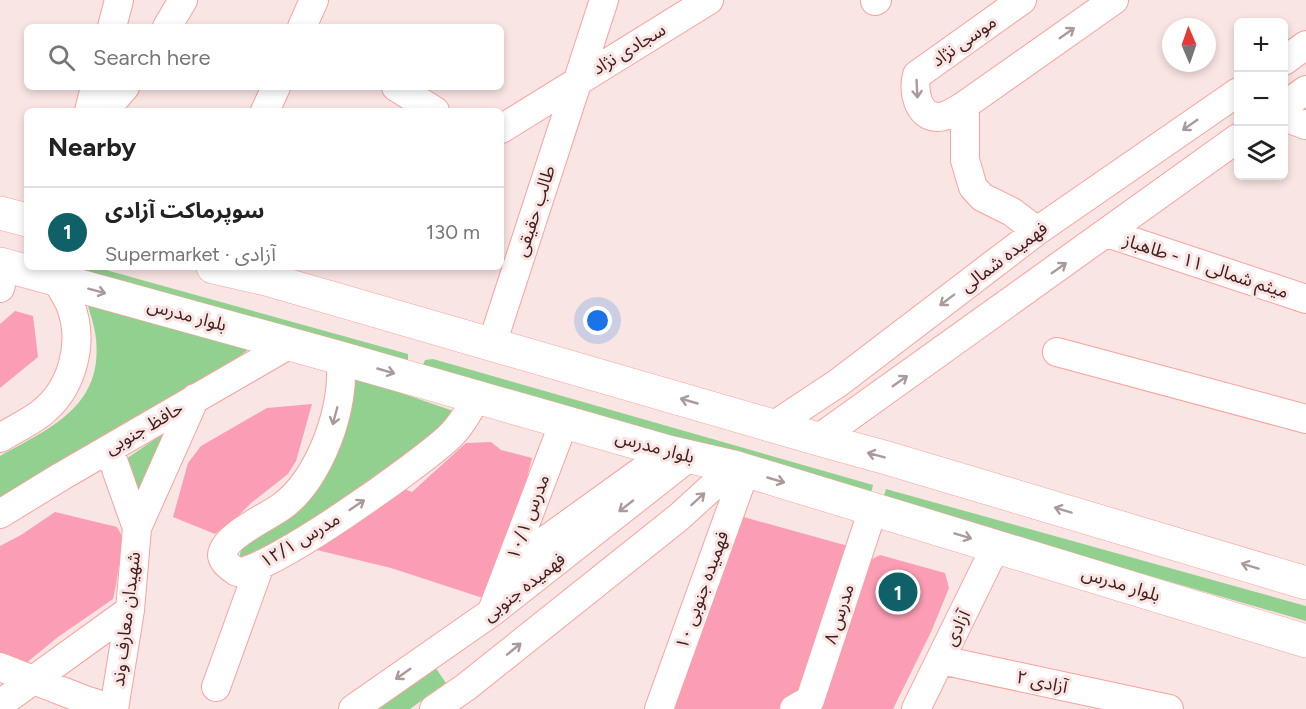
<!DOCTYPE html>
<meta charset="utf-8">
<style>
:root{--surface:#fff;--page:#f2f2f2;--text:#222;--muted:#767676;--line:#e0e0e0;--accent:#106167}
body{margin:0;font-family:Figtree,"Noto Sans Arabic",sans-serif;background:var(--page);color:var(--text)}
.controls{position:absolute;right:18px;top:18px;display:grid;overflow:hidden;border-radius:9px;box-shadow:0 3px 9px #0003}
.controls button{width:54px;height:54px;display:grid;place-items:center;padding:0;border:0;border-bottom:2px solid var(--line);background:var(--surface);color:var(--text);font:30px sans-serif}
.compass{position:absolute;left:1162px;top:18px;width:54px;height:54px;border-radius:50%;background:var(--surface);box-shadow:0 3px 9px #0003;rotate:358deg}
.you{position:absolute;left:598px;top:321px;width:21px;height:21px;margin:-15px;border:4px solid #fff;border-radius:50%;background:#1a73e8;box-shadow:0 0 0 9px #1a73e833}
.badge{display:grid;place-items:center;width:39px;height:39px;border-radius:50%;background:var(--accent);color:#fff;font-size:20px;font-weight:700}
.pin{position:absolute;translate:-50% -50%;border:3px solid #fff;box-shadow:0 2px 6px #0006}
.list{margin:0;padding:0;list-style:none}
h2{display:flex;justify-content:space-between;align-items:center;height:78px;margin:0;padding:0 24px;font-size:26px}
h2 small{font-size:20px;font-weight:400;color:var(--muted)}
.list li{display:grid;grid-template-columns:39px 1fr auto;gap:18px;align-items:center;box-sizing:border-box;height:84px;padding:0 24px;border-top:2px solid var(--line)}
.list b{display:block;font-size:22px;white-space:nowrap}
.list p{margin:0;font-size:20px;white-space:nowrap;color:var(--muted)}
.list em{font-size:20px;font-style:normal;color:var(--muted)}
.icon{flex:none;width:33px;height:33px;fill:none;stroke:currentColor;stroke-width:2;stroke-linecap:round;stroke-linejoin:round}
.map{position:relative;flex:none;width:1306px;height:709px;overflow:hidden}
.search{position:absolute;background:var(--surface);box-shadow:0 3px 9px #0003;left:24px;top:24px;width:480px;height:66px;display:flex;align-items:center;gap:15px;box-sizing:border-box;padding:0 21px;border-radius:9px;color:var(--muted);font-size:22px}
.panel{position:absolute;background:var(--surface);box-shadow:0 3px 9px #0003;left:24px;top:108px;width:480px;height:162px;border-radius:9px}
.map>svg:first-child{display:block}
.green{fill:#92d08f}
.building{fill:#fb9db5}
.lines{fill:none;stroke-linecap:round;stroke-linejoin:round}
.minor-casing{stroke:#fba19c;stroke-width:30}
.major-casing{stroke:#fba19c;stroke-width:34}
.minor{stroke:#fff;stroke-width:28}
.major{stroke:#fff;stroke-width:33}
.oneway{stroke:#aa9b9a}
.labels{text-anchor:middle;stroke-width:6;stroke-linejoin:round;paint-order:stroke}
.street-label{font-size:18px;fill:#43201f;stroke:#f9e5e3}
</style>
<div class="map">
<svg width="1306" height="709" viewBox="0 0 1306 709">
<rect width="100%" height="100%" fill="#f9e5e3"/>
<!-- green -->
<path class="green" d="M54 267H95L408 354V361Z
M87 302 249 349 233 361 0 500V456C50 428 103 407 96 339 95 327 90 314 87 302Z
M433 359 873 485 870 497 423 365 425 360Z
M352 376 462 414 332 514 239 562 241 548 267 520Z
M176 425 141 499 120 463Z
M886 489 1306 606V621L883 499Z
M433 664 446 683 410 709H372Z"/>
<!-- building -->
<path class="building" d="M15 311 33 316 38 357 0 388V324Z
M312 404 296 461 288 474 251 503 239 515 215 534 173 517 188 463 201 446 267 408Z
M491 442 501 450 532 458 524 490 486 599 391 568 317 550 399 487 412 492 466 443Z
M55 512 117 527 123 538 116 585 113 599 58 637 25 664 0 655V546L21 535Z
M733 514 848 546 802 694 786 709H667Z
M880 555 945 573 949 588 931 632 893 709H817L865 563Z"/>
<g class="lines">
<!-- minor casing -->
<g class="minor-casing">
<path id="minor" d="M1022 0 917 75C913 90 917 117 938 117 947 117 957 110 965 105L1114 0
M875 1 877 0
M112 27 119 0
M167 27 183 0
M302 27 314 0
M1284 61 1306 45
M396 87 435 111
M965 105V160L973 187 982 197 1012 212 1037 231
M1284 106 1306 90
M89 111 95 87
M104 111 125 87
M265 111 276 87
M1284 117 1306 125
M501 129 709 0
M1107 233 1306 299
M0 288 6 266
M492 344 604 0
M1057 352 1306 419
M340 358C347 404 320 480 281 507 267 517 229 534 223 551 219 560 230 567 237 572 270 572 420 464 448 438 461 426 469 411 477 396
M773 426 838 383 1037 231 1238 92
M0 438C13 430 28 423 40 414 73 389 85 342 70 304 66 296 61 288 56 279
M818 439 1238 138
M109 449 137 528
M0 514 62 476 290 344
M510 566 643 470
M492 611 564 422
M941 660 1169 709
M0 667 85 700 114 709
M216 687 260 565
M0 704 130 610
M114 709 130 610 137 528 195 398
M353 709 492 612 689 457
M434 709 466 687 679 517 734 467
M659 709 745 471
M794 709 810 700 873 509
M916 709 996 546"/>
</g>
<!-- major casing -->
<g class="major-casing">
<path id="major" d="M0 213 27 220
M0 264 340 358 669 452 734 467 1306 641
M213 267 266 279 818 439 887 458 1306 583"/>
</g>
<!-- minor -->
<use href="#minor" class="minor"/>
<!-- major -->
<use href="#major" class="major"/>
</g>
<!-- one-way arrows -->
<defs><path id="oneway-shaft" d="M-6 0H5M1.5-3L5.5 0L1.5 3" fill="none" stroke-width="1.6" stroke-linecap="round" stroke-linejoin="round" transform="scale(1.5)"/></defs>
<g class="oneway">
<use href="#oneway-shaft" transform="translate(1067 33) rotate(-35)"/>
<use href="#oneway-shaft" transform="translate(917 89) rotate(87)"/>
<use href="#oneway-shaft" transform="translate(1190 125) rotate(145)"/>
<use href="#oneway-shaft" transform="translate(1059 268) rotate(-35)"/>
<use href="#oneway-shaft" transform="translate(97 291) rotate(15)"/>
<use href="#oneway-shaft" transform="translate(947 300) rotate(143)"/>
<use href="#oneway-shaft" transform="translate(386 371) rotate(16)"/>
<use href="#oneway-shaft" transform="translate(900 381) rotate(-35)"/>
<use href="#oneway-shaft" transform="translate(689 401) rotate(-164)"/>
<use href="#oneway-shaft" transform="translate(335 416) rotate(105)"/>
<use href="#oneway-shaft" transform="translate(876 455) rotate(-165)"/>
<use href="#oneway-shaft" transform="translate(776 480) rotate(16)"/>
<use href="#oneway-shaft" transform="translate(698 499) rotate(-42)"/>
<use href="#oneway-shaft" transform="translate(357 505) rotate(-34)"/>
<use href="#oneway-shaft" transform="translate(626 506) rotate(142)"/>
<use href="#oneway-shaft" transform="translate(1063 510) rotate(-163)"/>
<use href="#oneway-shaft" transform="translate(963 536) rotate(17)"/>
<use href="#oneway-shaft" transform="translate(1250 566) rotate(-163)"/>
<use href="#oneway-shaft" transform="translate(514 649) rotate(-39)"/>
<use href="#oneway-shaft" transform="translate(403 674) rotate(145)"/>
</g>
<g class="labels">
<!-- street labels -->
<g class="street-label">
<text transform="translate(964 41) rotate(-35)" y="6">موسی نژاد</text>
<text transform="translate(629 49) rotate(-31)" y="6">سجادی نژاد</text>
<text transform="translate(535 211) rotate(-72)" y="6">طالب حقیقی</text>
<text transform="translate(1004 257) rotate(-37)" y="6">فهمیده شمالی</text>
<text transform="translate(1206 266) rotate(18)" y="6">میثم شمالی ۱۱ - طاهباز</text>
<text transform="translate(187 315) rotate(15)" y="6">بلوار مدرس</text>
<text transform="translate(144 428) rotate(-30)" y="6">حافظ جنوبی</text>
<text transform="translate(655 447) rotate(15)" y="6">بلوار مدرس</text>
<text transform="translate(528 517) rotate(-69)" y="6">مدرس ۱۰/۱</text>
<text transform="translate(300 540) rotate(-31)" y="6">مدرس ۱۲/۱</text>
<text transform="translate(1121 584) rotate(17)" y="6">بلوار مدرس</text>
<text transform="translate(524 587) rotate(-38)" y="6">فهمیده جنوبی</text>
<text transform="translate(702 590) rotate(-70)" y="6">فهمیده جنوبی ۱۰</text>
<text transform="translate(839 614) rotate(-72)" y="6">مدرس ۸</text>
<text transform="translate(126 619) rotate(-83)" y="6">شهیدان معارف وند</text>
<text transform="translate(957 628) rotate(-64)" y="6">آزادی</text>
<text transform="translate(1042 682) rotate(12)" y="6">آزادی ۲</text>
</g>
</g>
</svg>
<div class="controls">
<button>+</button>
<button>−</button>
<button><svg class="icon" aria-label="layers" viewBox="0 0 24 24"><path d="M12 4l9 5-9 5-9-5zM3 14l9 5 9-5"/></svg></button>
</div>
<svg class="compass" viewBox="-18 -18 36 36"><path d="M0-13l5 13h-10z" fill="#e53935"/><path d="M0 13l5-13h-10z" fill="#767676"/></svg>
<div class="you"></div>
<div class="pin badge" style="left:898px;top:592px">1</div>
<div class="search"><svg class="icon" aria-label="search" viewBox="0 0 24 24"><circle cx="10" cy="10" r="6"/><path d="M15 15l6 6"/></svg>Search here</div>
<section class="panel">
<h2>Nearby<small></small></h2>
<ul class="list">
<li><span class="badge">1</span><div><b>سوپرماکت آزادی</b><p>Supermarket · آزادی</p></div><em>130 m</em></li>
</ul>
</section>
</div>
